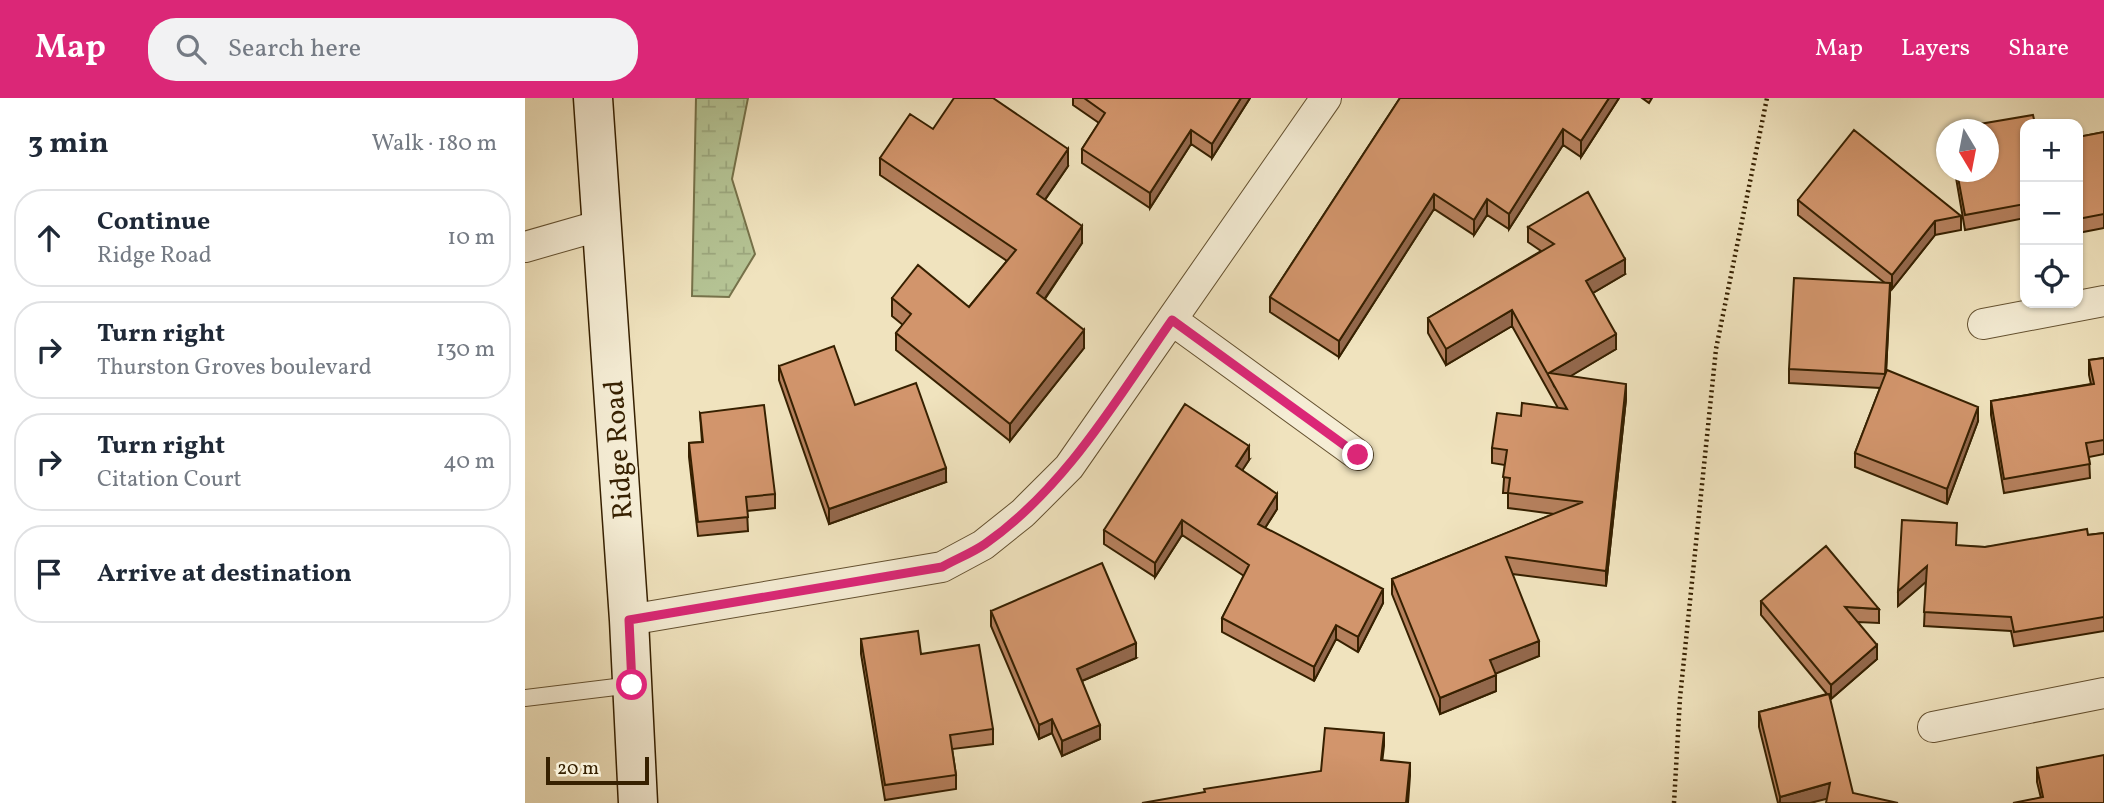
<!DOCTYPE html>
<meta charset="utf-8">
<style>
:root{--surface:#fff;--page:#f2f2f3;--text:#1f2937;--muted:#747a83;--line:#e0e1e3;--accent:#db2777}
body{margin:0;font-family:Vollkorn,serif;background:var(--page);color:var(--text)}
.controls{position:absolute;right:21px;top:21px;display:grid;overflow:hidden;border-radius:14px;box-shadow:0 2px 5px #0004}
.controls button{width:63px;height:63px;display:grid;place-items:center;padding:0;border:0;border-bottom:2px solid var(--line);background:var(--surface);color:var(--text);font:35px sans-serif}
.compass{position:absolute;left:1411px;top:21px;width:63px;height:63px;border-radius:50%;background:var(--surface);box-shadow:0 2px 5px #0004;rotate:170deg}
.scale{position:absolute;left:21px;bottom:18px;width:103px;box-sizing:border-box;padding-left:7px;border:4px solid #362000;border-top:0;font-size:19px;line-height:24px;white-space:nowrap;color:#362000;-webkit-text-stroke:5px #f5edd5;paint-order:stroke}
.stop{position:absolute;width:21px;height:21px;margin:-16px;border:5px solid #db2777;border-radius:50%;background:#fff}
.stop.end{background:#db2777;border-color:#fff;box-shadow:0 2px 7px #0008}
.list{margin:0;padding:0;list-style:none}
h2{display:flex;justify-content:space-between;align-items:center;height:91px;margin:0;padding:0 28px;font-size:30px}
h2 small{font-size:23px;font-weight:400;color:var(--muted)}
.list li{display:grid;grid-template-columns:46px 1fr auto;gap:21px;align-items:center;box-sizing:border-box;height:98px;margin:0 14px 14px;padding:0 14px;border:2px solid var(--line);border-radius:28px}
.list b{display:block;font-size:26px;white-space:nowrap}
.list p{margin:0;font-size:23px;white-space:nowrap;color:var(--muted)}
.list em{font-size:23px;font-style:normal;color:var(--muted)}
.icon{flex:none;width:38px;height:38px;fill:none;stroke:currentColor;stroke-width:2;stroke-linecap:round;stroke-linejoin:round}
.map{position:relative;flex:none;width:1579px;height:705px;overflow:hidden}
header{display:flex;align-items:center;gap:42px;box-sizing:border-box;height:98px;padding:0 35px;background:var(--accent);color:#fff}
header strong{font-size:33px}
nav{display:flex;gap:38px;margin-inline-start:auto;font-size:24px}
.search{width:490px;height:63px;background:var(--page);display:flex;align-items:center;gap:18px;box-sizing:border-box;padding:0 24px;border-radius:28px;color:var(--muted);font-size:26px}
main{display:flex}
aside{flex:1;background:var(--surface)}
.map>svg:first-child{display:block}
.wetland{fill:url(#wetland-marsh);stroke:#76724a;stroke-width:2}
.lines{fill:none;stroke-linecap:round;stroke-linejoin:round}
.lane-casing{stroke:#645130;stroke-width:18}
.street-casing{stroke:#645130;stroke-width:32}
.secondary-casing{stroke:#362000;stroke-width:41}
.path{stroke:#362000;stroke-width:4.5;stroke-dasharray:2 3.5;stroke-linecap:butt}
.lane{stroke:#f5edd5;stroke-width:16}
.street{stroke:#f5edd5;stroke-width:30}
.secondary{stroke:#f5edd5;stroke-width:38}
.wall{fill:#b5805d;stroke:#362000;stroke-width:2}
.shaded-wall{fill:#93684c;stroke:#362000;stroke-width:2}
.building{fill:#d2956c;stroke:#362000;stroke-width:2}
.route{stroke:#db2777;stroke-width:9}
.labels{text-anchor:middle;stroke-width:5;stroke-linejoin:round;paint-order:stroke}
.street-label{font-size:28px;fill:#362000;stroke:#f5edd5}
</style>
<header>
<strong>Map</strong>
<div class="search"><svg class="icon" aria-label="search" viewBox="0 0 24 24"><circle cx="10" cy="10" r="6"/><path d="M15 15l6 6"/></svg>Search here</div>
<nav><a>Map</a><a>Layers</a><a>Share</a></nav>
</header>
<main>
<aside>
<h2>3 min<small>Walk · 180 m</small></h2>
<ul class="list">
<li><svg class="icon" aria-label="ahead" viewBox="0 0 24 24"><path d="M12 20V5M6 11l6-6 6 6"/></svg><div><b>Continue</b><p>Ridge Road</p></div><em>10 m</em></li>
<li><svg class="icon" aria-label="right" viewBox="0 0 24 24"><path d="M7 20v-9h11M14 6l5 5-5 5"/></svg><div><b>Turn right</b><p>Thurston Groves boulevard</p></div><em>130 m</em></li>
<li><svg class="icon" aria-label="right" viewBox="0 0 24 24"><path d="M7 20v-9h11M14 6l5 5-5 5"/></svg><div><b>Turn right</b><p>Citation Court</p></div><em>40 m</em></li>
<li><svg class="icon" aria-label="arrive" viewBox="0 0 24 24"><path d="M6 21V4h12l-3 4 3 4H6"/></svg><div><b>Arrive at destination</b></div></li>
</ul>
</aside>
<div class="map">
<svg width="1579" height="705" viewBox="0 0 1579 705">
<defs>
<pattern id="wetland-marsh" width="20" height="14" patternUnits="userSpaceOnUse" patternTransform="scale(1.75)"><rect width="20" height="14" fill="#b5c495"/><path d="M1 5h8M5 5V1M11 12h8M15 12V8" fill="none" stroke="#9ca87f"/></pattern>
</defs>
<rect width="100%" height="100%" fill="#f0e3be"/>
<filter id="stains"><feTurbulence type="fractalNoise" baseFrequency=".00286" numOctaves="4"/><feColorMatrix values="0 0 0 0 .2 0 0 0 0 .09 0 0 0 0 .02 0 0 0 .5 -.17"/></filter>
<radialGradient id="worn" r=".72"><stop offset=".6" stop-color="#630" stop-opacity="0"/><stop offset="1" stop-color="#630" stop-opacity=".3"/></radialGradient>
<!-- wetland -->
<path class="wetland" d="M171 0H223L207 81 230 156 204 199 167 198Z"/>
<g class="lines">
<!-- lane casing -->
<g class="lane-casing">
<path id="lane" d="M0 600 107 587"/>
</g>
<!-- street casing -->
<g class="street-casing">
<path id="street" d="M0 149 77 127
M647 222 833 357
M1458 226 1579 203
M104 522 417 469 458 447 498 415 544 369 801 0
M1408 629 1579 595"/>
</g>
<!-- secondary casing -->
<g class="secondary-casing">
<path id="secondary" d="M68 0 104 522 113 705"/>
</g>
<!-- path -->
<path class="path" d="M1149 705 1155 600 1191 251 1242 0"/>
<!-- lane -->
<use href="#lane" class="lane"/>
<!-- street -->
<use href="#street" class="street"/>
<!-- secondary -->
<use href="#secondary" class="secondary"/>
</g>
<!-- wall -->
<path class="wall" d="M548 0H725L687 60 666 46 625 110 557 65V51L574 25 548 7Z
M875 0H1094L1056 59 1038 47 984 131 962 117 949 137 909 111 814 259 745 214V199Z
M1117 0H1127L1124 5Z
M1500 26V120L1440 132 1430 74H1464Z
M408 31 543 68 520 102 557 145 520 201 559 250 485 343 371 252V235L378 227 367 218V200L444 209 482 163 355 77V60Z
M1579 34V130L1553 135V39Z
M1273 102 1436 118V132L1410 137 1367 191 1365 189 1361 276 1453 323 1422 406 1330 369V355L1355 290 1264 285V271L1360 185 1273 117Z
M1003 129 1100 176 1068 195 1091 251 1045 278 1101 301 1081 488 987 476 1014 558 970 575 971 593 915 616 867 496V481L1029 416 983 410V395H978L980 367 967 365V350L996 318 1033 310 987 228 921 267 903 235V220L1016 153 1003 144Z
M1579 260V356L1564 359 1565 380 1479 395 1466 317V303L1566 286 1564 277V262Z
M254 268 330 307 421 384 304 426 254 282Z
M175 315 250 396V410L222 413 223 433 173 438 164 359V345L177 344Z
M724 362 717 372 752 411 740 430 858 505 833 554 811 541 789 583 697 534V520L719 478 657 437 630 479 579 446V432Z
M1579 435V533L1489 548 1486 533 1399 528 1401 483 1373 508 1432 448 1460 449Z
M1236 503 1354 511V525L1333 524 1352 561 1306 601 1305 600 1301 700 1285 705H1253L1234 629V614L1302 596 1236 517Z
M466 513 611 560 557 583 575 641 537 658 527 635 514 641 466 528Z
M336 541 396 556 468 631V646L427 651 431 677V691L360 702 336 556Z
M1512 670 1579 705 1516 700 1512 684Z"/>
<!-- shaded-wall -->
<path class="shaded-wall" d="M716 0H725L687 60V46Z
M1084 0H1094L1056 59V43Z
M1038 31V47L984 131V116Z
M666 32V46L625 110V95Z
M543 51V68L512 113V96Z
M909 96V111L814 259V243Z
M962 101V117L949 137V122Z
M1410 123V137L1367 191V177Z
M557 128V145L512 212V195Z
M1100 161V176L1061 199V183Z
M1365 185V199L1360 291V276Z
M987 212V228L921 267V251Z
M559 232V250L485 343V326Z
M1091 236V251L1029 288 1024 275Z
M1101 286V301L1081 488V473Z
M1453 309V323L1422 406V391Z
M724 348V362L711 382V368Z
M421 370V384L304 426V411Z
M752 396V411L733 441V426Z
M657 422V437L630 479V465Z
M1402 468V483L1373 508V493Z
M858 491V505L833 554V539Z
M811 527V541L789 583V569Z
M1014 543V558L965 578V562Z
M611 545V560L552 585V571Z
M1352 547V561L1306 601V587Z
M971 577V593L915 616V600Z
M527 621V635L514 641V627Z
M575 627V641L537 658V643Z
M859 635V648L856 674V662Z
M885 665V678L883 705H881Z
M1305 685V700L1285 705H1255V699Z"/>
<!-- building -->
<path class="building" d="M429 0H468L543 51 512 96 557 128 512 195 559 232 485 326 371 235 386 216 367 200 393 167 444 209 491 152 355 60 385 16 408 31Z
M559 0H716L687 46 666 32 625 95 557 51 580 15Z
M875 0H1084L1056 43 1038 31 984 116 962 101 949 122 909 96 814 243 745 199Z
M1508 17 1510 26H1500V106L1440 117 1432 74H1464V32L1425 31Z
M1329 32 1436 118 1410 123 1367 177 1273 102Z
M1579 34V116L1553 121V39Z
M1063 94 1100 161 1061 183 1091 236 1024 275 1101 286 1081 473 981 459 1014 543 965 562 971 577 915 600 867 481 1058 404 983 395 985 380 978 379 982 352 967 350 972 315 996 318 997 305 1042 311 987 212 921 251 903 220 1029 146 1003 129Z
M1269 180 1365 185 1360 276 1264 271Z
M309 248 330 307 391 285 421 370 304 411 254 268Z
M1579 260V342L1561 345 1565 366 1479 381 1466 303 1569 286 1564 262Z
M1362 272 1453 309 1422 391 1330 355Z
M660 306 724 348 711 368 752 396 733 426 858 491 833 539 811 527 789 569 697 520 724 467 657 422 630 465 579 432Z
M239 307 250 396 221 399 223 419 173 424 164 345 178 344 175 315Z
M1377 422 1432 425 1431 447 1460 449 1562 431 1563 437 1579 435V519L1489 534 1486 519 1399 514 1402 468 1373 493Z
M1301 448 1354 511 1320 509 1352 547 1306 587 1236 503Z
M577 465 611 545 552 571 575 627 537 643 527 621 514 627 466 513Z
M393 533 396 556 454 547 468 631 425 637 431 677 360 687 336 541Z
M1304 596 1328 695 1373 705H1301L1305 685 1255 699 1234 614Z
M800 630 859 635 856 662 885 665 881 705H617L680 694 679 691 796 673Z
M1579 657V705H1488L1518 699 1512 670Z"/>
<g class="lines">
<!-- route -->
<path class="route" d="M107 587 104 522 417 469C431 461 447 455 460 446 541 389 591 302 647 222L833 357"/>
</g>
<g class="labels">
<!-- street labels -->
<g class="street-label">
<text transform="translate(92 352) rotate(-94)" y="10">Ridge Road</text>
</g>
</g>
<rect width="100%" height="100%" filter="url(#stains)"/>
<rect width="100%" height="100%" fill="url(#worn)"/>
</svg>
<div class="controls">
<button>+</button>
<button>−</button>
<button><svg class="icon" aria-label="locate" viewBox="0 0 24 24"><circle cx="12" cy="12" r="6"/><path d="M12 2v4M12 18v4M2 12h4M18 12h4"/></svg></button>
</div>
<svg class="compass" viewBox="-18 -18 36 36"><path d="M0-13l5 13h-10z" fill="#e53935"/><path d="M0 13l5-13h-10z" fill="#747a83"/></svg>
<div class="scale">20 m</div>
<div class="stop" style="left:107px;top:587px"></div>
<div class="stop end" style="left:833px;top:357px"></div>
</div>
</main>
